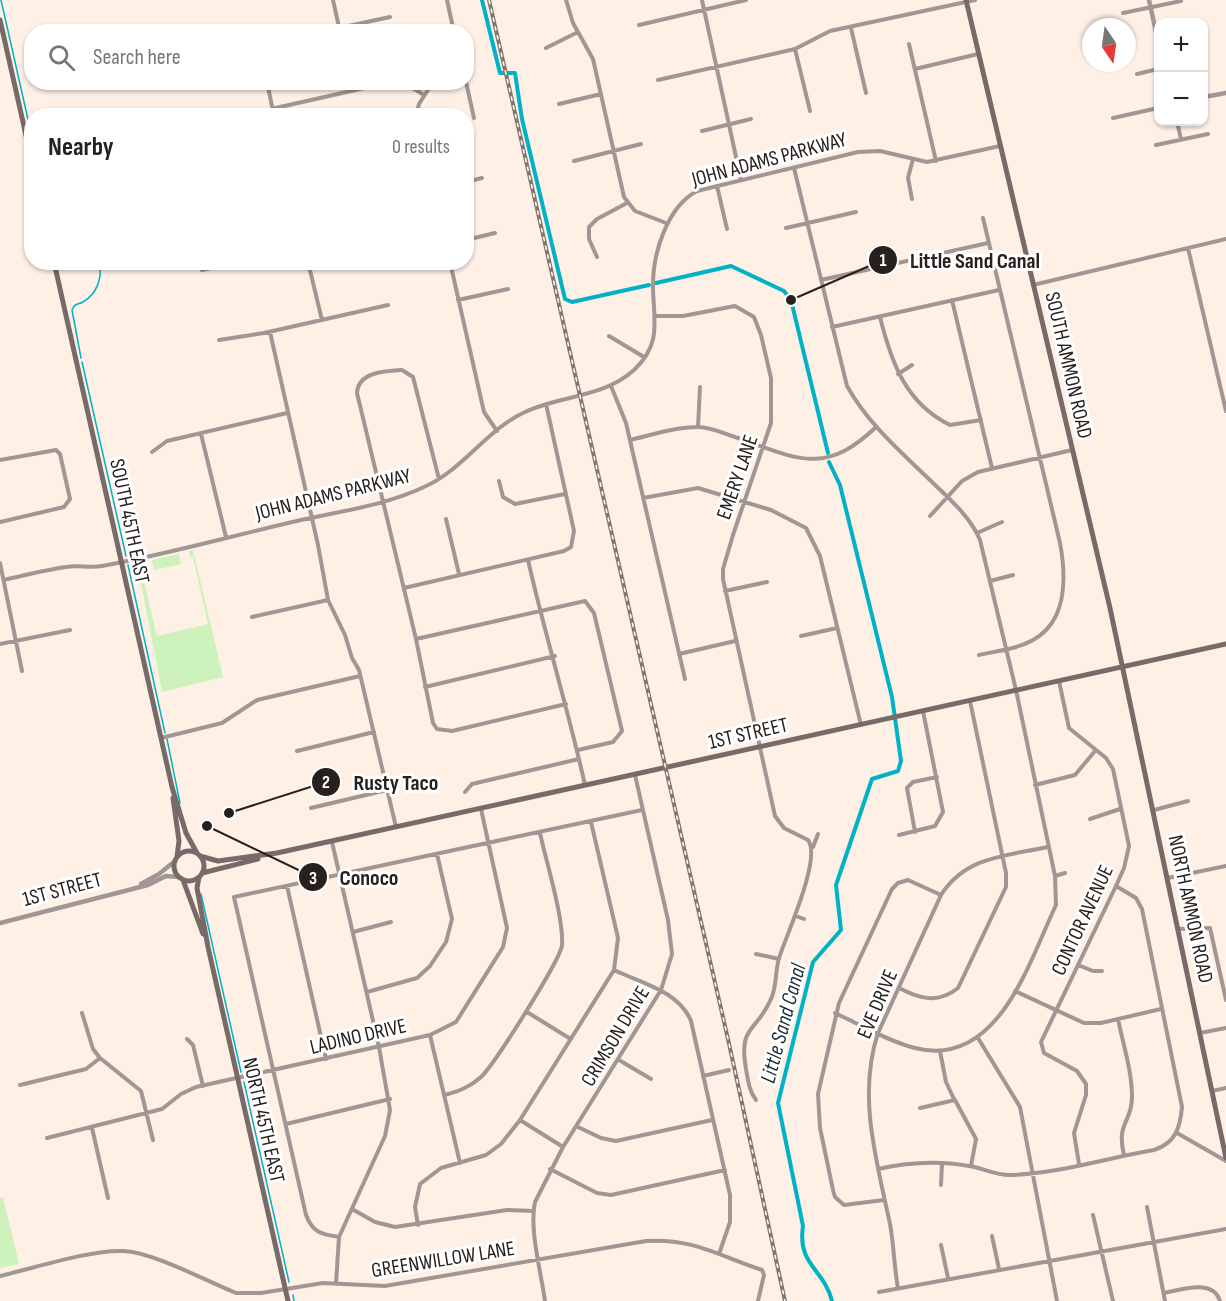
<!DOCTYPE html>
<meta charset="utf-8">
<style>
:root{--surface:#fff;--page:#f2f2f2;--text:#222;--muted:#767676;--line:#e0e0e0}
body{margin:0;font-family:"Sofia Sans Condensed",sans-serif;background:var(--page);color:var(--text)}
.controls{position:absolute;right:18px;top:18px;display:grid;overflow:hidden;border-radius:12px;box-shadow:0 2px 4px #0004}
.controls button{width:54px;height:54px;display:grid;place-items:center;padding:0;border:0;border-bottom:2px solid var(--line);background:var(--surface);color:var(--text);font:30px sans-serif}
.compass{position:absolute;left:1082px;top:18px;width:54px;height:54px;border-radius:50%;background:var(--surface);box-shadow:0 2px 4px #0004;rotate:167deg}
.list{margin:0;padding:0;list-style:none}
h2{display:flex;justify-content:space-between;align-items:center;height:78px;margin:0;padding:0 24px;font-size:26px}
h2 small{font-size:20px;font-weight:400;color:var(--muted)}
.icon{flex:none;width:33px;height:33px;fill:none;stroke:currentColor;stroke-width:2;stroke-linecap:round;stroke-linejoin:round}
.map{position:relative;flex:none;width:1226px;height:1301px;overflow:hidden}
.search{position:absolute;background:var(--surface);box-shadow:0 2px 4px #0004;left:24px;top:24px;width:450px;height:66px;display:flex;align-items:center;gap:15px;box-sizing:border-box;padding:0 21px;border-radius:24px;color:var(--muted);font-size:22px}
.panel{position:absolute;background:var(--surface);box-shadow:0 2px 4px #0004;left:24px;top:108px;width:450px;height:162px;border-radius:24px}
.map>svg:first-child{display:block}
.green{fill:#cdf2bb}
.lines{fill:none;stroke-linecap:round;stroke-linejoin:round}
.stream{stroke:#00b2c5;stroke-width:1.5}
.canal{stroke:#00b2c5;stroke-width:4}
.minor{stroke:#a09694;stroke-width:4}
.tertiary{stroke:#a09694;stroke-width:4.5}
.secondary{stroke:#786a68;stroke-width:5}
.rail-casing{stroke:#817770;stroke-width:4}
.rail{stroke:#fff;stroke-width:1.5;stroke-dasharray:4.5;stroke-linecap:butt}
.labels{text-anchor:middle;stroke-width:6;stroke-linejoin:round;paint-order:stroke}
.street-label{font-size:21px;fill:#27201c;stroke:#fff}
.water-label{font-size:22px;font-style:italic;fill:#182f33;stroke:#fff}
.leader{fill:none;stroke:#27201c;stroke-width:2}
.callout-dot{fill:#27201c;stroke:#fff;stroke-width:2}
.mark-label{font-size:18px;text-anchor:middle;font-weight:bold;fill:#fff}
.callout-label{font-size:22px;text-anchor:middle;font-weight:bold;fill:#27201c;stroke:#fff;stroke-width:6;stroke-linejoin:round;paint-order:stroke}
</style>
<div class="map">
<svg width="1226" height="1301" viewBox="0 0 1226 1301">
<rect width="100%" height="100%" fill="#fff0e6"/>
<!-- green -->
<path class="green" d="M193 550 223 677 162 692 137 563 142 562 144 568 141 570 157 636 208 624 193 557H190L189 551Z
M179 554 181 564 154 570 152 560Z
M3 1197 19 1264 0 1268V1198Z"/>
<g class="lines">
<!-- stream -->
<path class="stream" d="M1 0 32 137
M81 358 72 310C75 303 77 305 83 302 97 294 103 277 99 262
M82 362 126 556
M128 565 165 733
M167 739 180 803
M201 894 241 1072
M244 1082 289 1282
M293 1295 294 1301"/>
<!-- canal -->
<path class="canal" d="M482 0 500 73H515L522 119 565 299 572 302 649 285
M656 283 731 266 784 291 791 300 828 453
M829 462 840 485 892 697 901 761 898 771 872 779 836 885 841 930 813 962 778 1103 803 1226C797 1265 824 1269 832 1301"/>
<!-- minor -->
<path class="minor" d="M333 0 339 27
M447 0 454 32
M566 0 573 23 593 59 624 197 635 211 666 223
M702 0 741 180
M1123 13 1181 1
M639 25 746 0
M851 28 866 93
M320 32 390 17
M909 44 936 161
M546 48 578 32
M795 49 810 111
M915 69 978 54
M1137 74 1158 69
M658 80 795 49 830 31 975 0
M267 82 274 116
M403 82 424 95
M466 82 474 118
M559 104 601 94
M240 116 391 82
M416 116 419 104 433 82
M1113 118 1158 108
M1177 122 1181 139
M702 131 751 119
M1156 145 1208 134
M574 161 641 144
M794 168 847 386C868 424 902 453 933 483 950 499 971 518 980 540L1016 690 1055 876 1056 905C1029 962 998 1069 915 1048 888 1041 861 1025 835 1013
M466 182 482 178
M717 186 727 229
M912 199 908 178 913 159
M786 228 856 212
M466 240 495 233
M1188 248 1226 411
M597 257 589 239V227L597 219 627 203
M308 262 322 320
M450 262 484 412 497 431
M202 270 238 262
M821 280 988 243
M1033 285 1226 239
M458 300 508 289
M952 300 992 468
M657 316H683L735 306 754 317 761 335 771 378V423L733 535 723 569V579L775 816 784 828 808 840C822 858 786 936 779 958 775 971 777 987 771 999 757 1032 738 1025 746 1069 748 1080 749 1091 756 1100
M880 317C891 361 905 403 950 425L981 420
M832 327 999 290
M270 332 318 545 328 600 345 635 352 658 359 670 396 827
M609 336 644 357
M219 340 264 333 388 305
M898 374 912 365
M611 386 626 423 685 679
M698 427 700 387
M201 434 226 537
M630 440C652 435 675 427 698 427 711 427 725 434 738 438 797 459 825 476 876 427
M152 452 167 441 287 413
M0 460 56 450 60 454 70 499 64 507 0 522
M439 479 413 377 402 370C385 371 358 372 357 393L416 639 433 723 437 729 452 731 566 704
M499 481 503 497 515 504 565 494
M643 498 698 488 771 510 806 528 820 556 861 725
M930 516 962 481 978 472 1072 450
M446 519 459 574
M977 533 1002 522
M528 560C545 635 568 709 585 785
M0 563 22 671
M4 580C25 575 45 570 66 567 78 565 90 568 102 566 169 554 235 535 301 520 342 511 386 505 424 487 463 470 487 429 525 412 561 395 603 398 634 370 663 343 653 319 653 285 653 253 667 207 697 191L858 152 880 151 927 162 1000 146
M990 581 1013 575
M404 588 564 551 571 547 574 531 546 404
M725 591 767 582
M252 617 328 600
M801 636 837 628
M416 639 585 601 594 613 622 731 613 742 578 750
M0 644 70 630
M679 654 735 641
M979 655C997 651 1017 649 1033 640 1068 621 1066 575 1060 543L983 218
M1059 681 1069 728 1106 758 1113 769 1129 846 1124 868 1116 886 1041 1042 1044 1053 1077 1071 1086 1084V1095L1074 1133 1079 1164
M425 687 555 656
M161 738 222 723 257 700 360 676
M297 751 374 732
M1035 785 1075 775 1095 751
M465 792 472 784 579 759
M311 808 387 790
M1154 810 1188 801
M1090 819 1120 809
M915 832 907 788 913 782 937 777
M899 835 935 826 943 812 923 711
M332 842 379 1047 390 1110 385 1136 339 1237 336 1284
M813 847 818 834
M1055 876 1065 873
M1168 878 1226 866
M287 886 326 1059
M796 916 804 919
M1178 929 1210 928 1226 1000
M353 932 391 922
M756 954 779 959
M1078 965 1093 971H1102
M614 970C641 983 679 991 691 1021L730 1195V1222L719 1254
M899 988C920 999 938 1004 958 988L1006 887V873L970 701
M1015 991 1084 1023H1101L1161 1009
M367 992 417 978 430 966 446 942 452 919 437 854
M527 1012 569 1038
M82 1013 93 1049 100 1058 141 1091 153 1140
M1118 1019C1123 1044 1132 1071 1132 1097 1132 1123 1116 1122 1124 1155
M1200 1033 1226 1028
M430 1035 460 1163
M978 1038 1020 1107 1057 1301
M187 1039 193 1045 203 1086
M940 1051 946 1082 954 1099
M619 1060 651 1079
M703 1076 729 1070
M20 1085 86 1069 100 1058
M1212 1091 1226 1088
M445 1095C459 1091 470 1087 481 1077 494 1065 561 959 562 945 564 919 546 861 540 833
M920 1108 955 1100 976 1139 971 1166
M520 1120 563 1147
M286 1124 390 1099
M578 1127 601 1138 616 1141 712 1120
M92 1128 108 1198
M1177 1133 1226 1161
M47 1138 162 1109 181 1094 196 1087 430 1035 456 1022 503 947 507 928 481 809
M550 1169 597 1193 611 1195 725 1170
M878 1169C909 1162 937 1160 969 1166 983 1168 995 1175 1009 1175 1057 1174 1106 1158 1154 1150 1175 1143 1180 1129 1182 1107L1142 909 1136 898 1116 886
M941 1185 942 1163
M884 1200 844 1205 835 1197 833 1190 820 1128 818 1094 839 1003 892 889 898 883 908 880 941 895
M1147 1207 1165 1301
M352 1209 375 1222 395 1227 507 1210 533 1211
M1093 1215 1113 1301
M418 1225 415 1207 420 1184 441 1168 486 1155 501 1144 520 1120 614 970 618 938 591 822
M992 1236 999 1269
M339 1237C321 1234 313 1233 306 1215L234 897 642 810
M941 1245 948 1278
M0 1276C35 1268 88 1250 123 1251 153 1252 206 1281 236 1293H261L323 1283 385 1286 646 1241C693 1238 719 1256 762 1270L764 1275 758 1301
M898 1288C894 1267 894 1245 890 1224 877 1162 857 1096 878 1033L941 895C966 856 1006 856 1048 847
M879 1292 1226 1229
M1164 1293C1180 1290 1213 1278 1220 1301
M545 1301C541 1272 529 1229 535 1202L563 1147 661 990 672 954 668 920 635 775"/>
<!-- tertiary -->
<path class="tertiary" d="M1149 0 1158 41
M1204 97 1226 93
M141 884 159 874 175 861
M0 923 148 885 166 876 179 877"/>
<!-- secondary -->
<path class="secondary" d="M966 0 1110 608 1226 1158
M0 20 32 162
M54 262 172 787 186 833 197 853
M173 798 179 841 177 857
M174 866a15 15 0 1 1 30 0a15 15 0 1 1-30 0Z
M200 856 218 861 277 853 1226 644
M202 873 258 859
M199 877 197 888 208 947 288 1301
M183 880 203 934"/>
<!-- rail casing -->
<g class="rail-casing">
<path id="rail" d="M489 0 728 1039 785 1301"/>
</g>
<!-- rail -->
<use href="#rail" class="rail"/>
</g>
<g class="labels">
<!-- street labels -->
<g class="street-label">
<text transform="translate(769 159) rotate(-15)" y="7">JOHN ADAMS PARKWAY</text>
<text transform="translate(1069 365) rotate(77)" y="7">SOUTH AMMON ROAD</text>
<text transform="translate(737 477) rotate(-71)" y="7">EMERY LANE</text>
<text transform="translate(333 494) rotate(-14)" y="7">JOHN ADAMS PARKWAY</text>
<text transform="translate(130 521) rotate(78)" y="7">SOUTH 45TH EAST</text>
<text transform="translate(748 733) rotate(-13)" y="7">1ST STREET</text>
<text transform="translate(62 889) rotate(-15)" y="7">1ST STREET</text>
<text transform="translate(1191 909) rotate(78)" y="7">NORTH AMMON ROAD</text>
<text transform="translate(1082 920) rotate(-65)" y="7">CONTOR AVENUE</text>
<text transform="translate(877 1004) rotate(-67)" y="7">EVE DRIVE</text>
<text transform="translate(358 1036) rotate(-13)" y="7">LADINO DRIVE</text>
<text transform="translate(615 1036) rotate(-59)" y="7">CRIMSON DRIVE</text>
<text transform="translate(264 1120) rotate(77)" y="7">NORTH 45TH EAST</text>
<text transform="translate(443 1259) rotate(-9)" y="7">GREENWILLOW LANE</text>
</g>
<!-- water labels -->
<g class="water-label">
<text transform="translate(782 1023) rotate(-75)" y="8">Little Sand Canal</text>
</g>
</g>
<!-- callouts -->
<path class="leader" d="M791 300L883 260M229 813L326 782M207 826L313 877"/>
<g class="callout-dot">
<circle cx="791" cy="300" r="6"/>
<circle cx="229" cy="813" r="6"/>
<circle cx="207" cy="826" r="6"/>
<circle cx="883" cy="260" r="15"/>
<circle cx="326" cy="782" r="15"/>
<circle cx="313" cy="877" r="15"/>
</g>
<g class="mark-label">
<text x="883" y="266">1</text>
<text x="326" y="788">2</text>
<text x="313" y="884">3</text>
</g>
<g class="callout-label">
<text x="975" y="268">Little Sand Canal</text>
<text x="396" y="790">Rusty Taco</text>
<text x="369" y="885">Conoco</text>
</g>
</svg>
<div class="controls">
<button>+</button>
<button>−</button>
</div>
<svg class="compass" viewBox="-18 -18 36 36"><path d="M0-13l5 13h-10z" fill="#e53935"/><path d="M0 13l5-13h-10z" fill="#767676"/></svg>
<div class="search"><svg class="icon" aria-label="search" viewBox="0 0 24 24"><circle cx="10" cy="10" r="6"/><path d="M15 15l6 6"/></svg>Search here</div>
<section class="panel">
<h2>Nearby<small>0 results</small></h2>
<ul class="list">
</ul>
</section>
</div>
